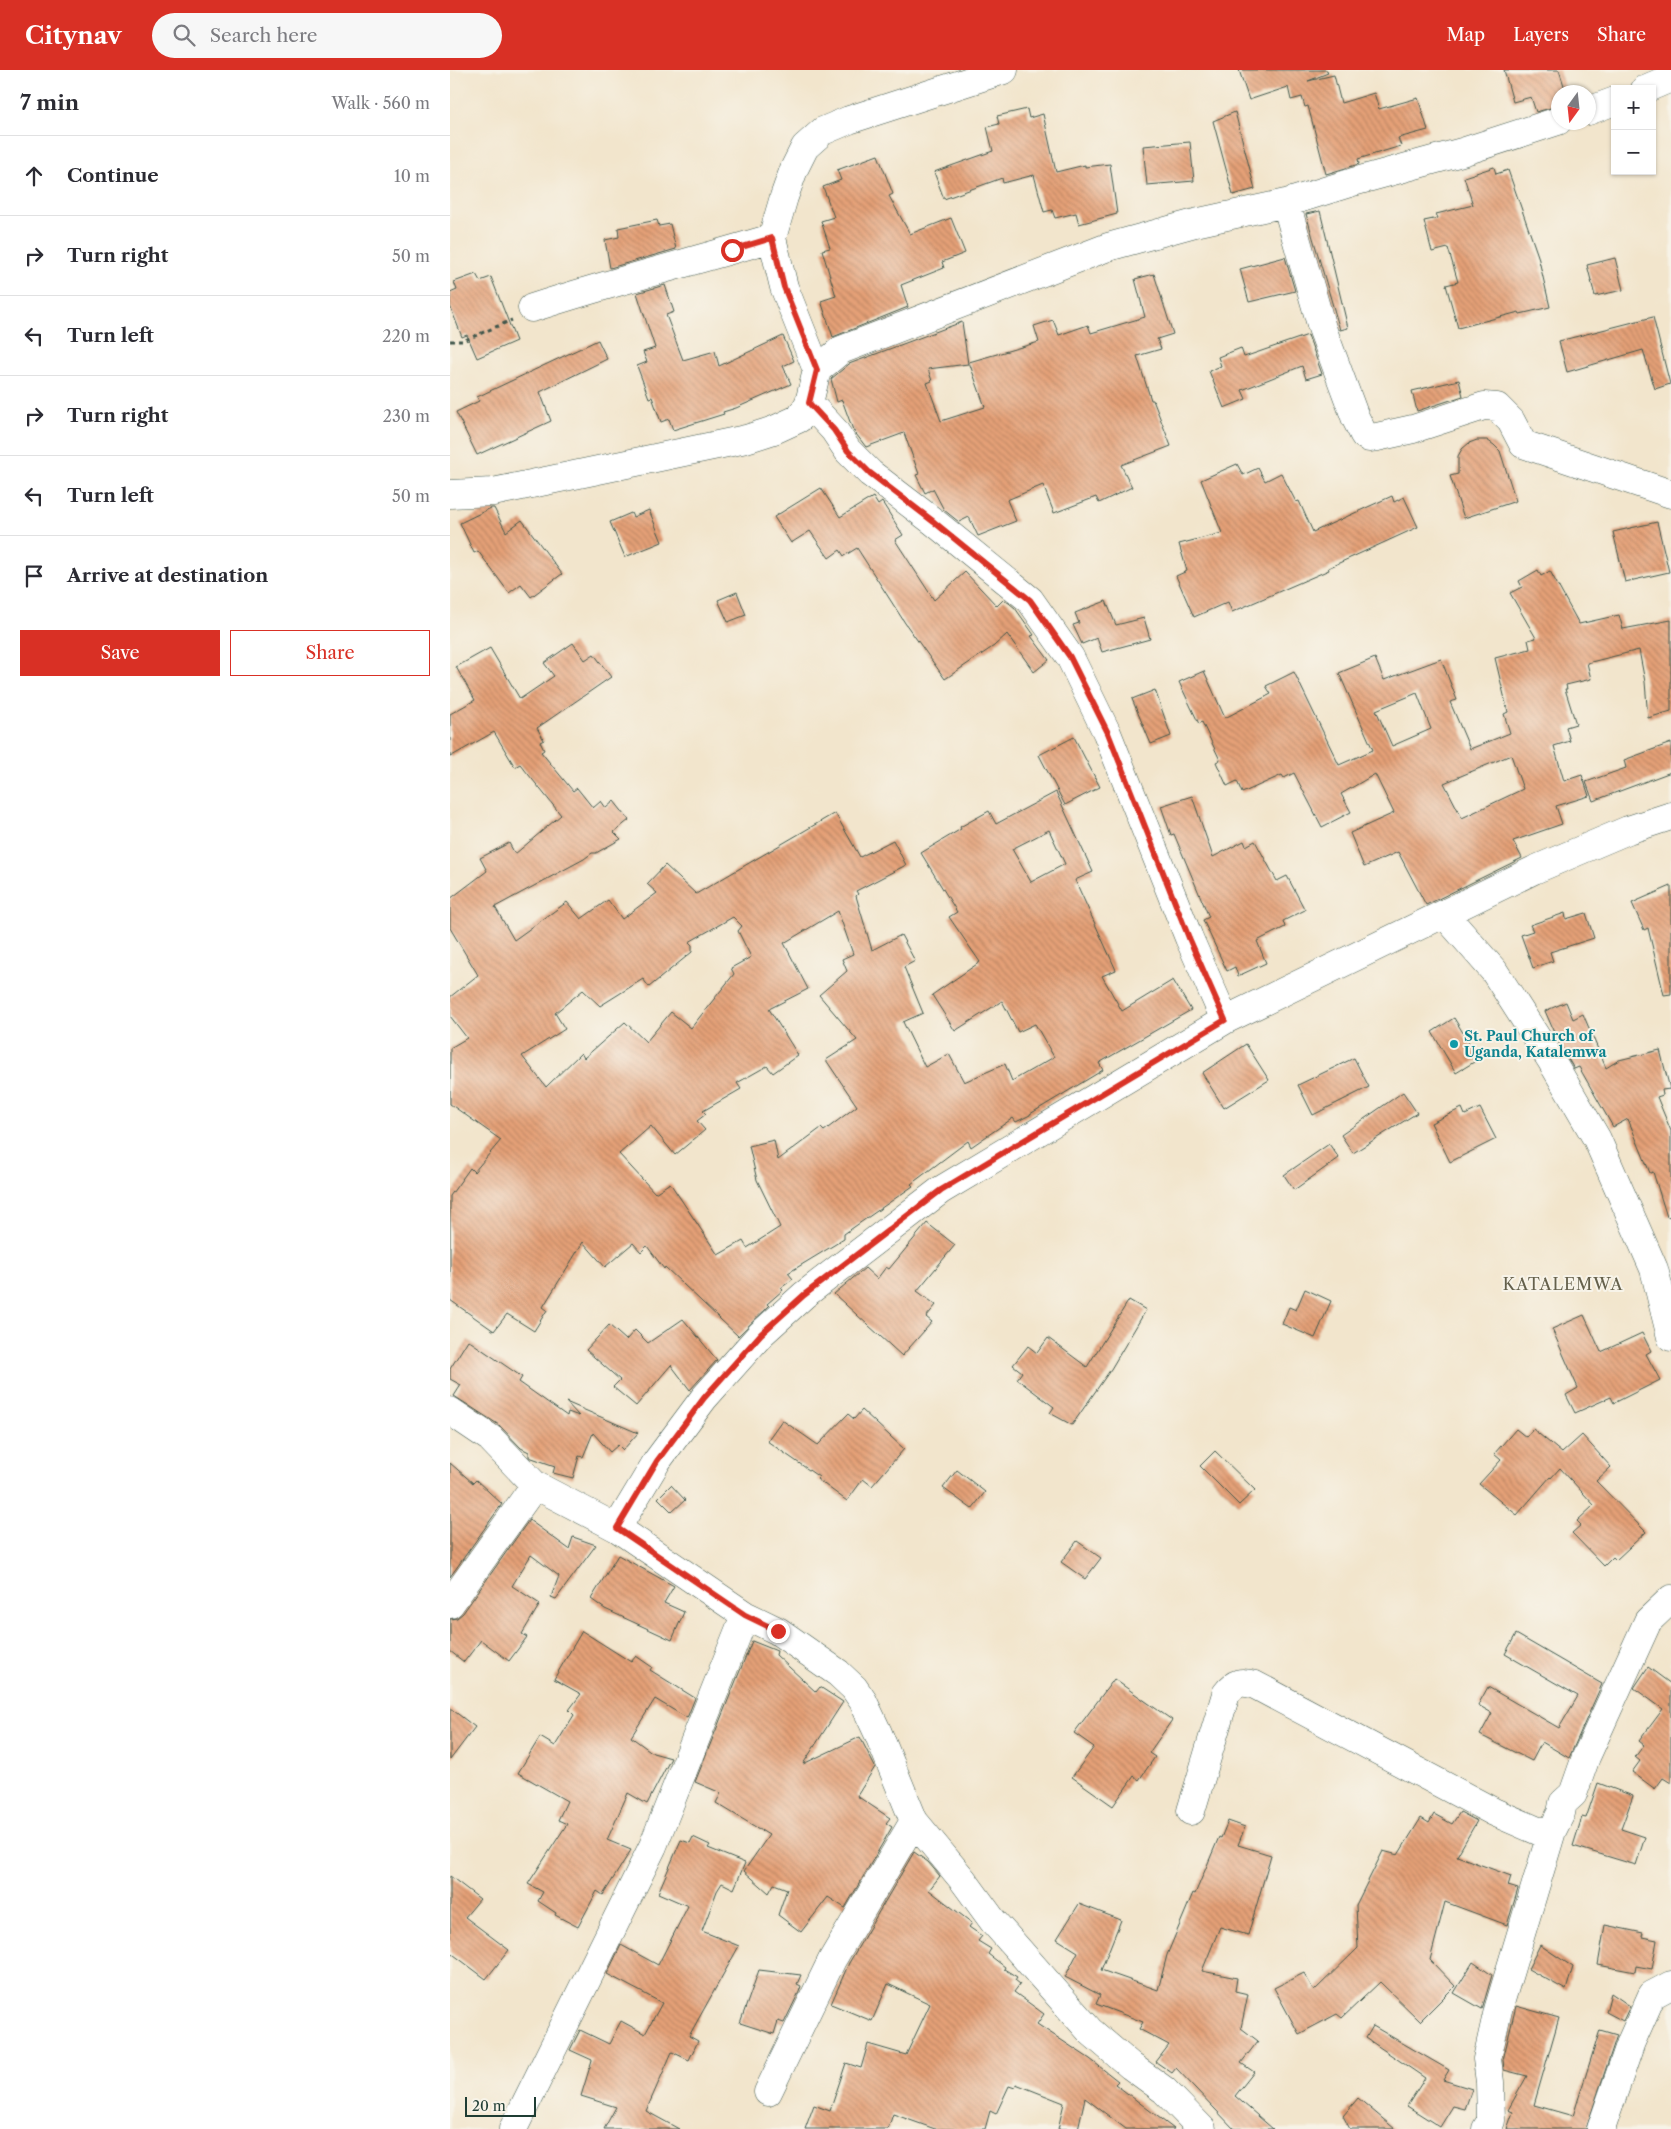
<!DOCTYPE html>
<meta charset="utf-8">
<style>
:root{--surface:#fff;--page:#f7f7f7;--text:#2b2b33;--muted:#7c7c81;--line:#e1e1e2;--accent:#d93025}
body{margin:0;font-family:"Libre Caslon Text",serif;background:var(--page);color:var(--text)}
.controls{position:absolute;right:15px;top:15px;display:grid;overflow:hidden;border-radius:0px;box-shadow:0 1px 4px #0004}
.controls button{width:45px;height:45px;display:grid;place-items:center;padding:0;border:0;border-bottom:1px solid var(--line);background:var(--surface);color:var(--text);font:25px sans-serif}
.compass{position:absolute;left:1101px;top:15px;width:45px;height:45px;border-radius:50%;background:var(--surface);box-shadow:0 1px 4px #0004;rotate:195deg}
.scale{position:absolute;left:15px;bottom:12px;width:71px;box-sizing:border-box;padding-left:5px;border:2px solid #1f3d34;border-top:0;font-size:14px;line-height:18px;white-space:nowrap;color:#1f3d34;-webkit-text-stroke:4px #f7f3e8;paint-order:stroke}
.stop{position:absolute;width:15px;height:15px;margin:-11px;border:4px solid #d93025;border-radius:50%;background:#fff}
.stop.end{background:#d93025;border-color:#fff;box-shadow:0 1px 5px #0008}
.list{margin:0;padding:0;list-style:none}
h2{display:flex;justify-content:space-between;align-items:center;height:65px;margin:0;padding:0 20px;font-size:21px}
h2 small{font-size:16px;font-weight:400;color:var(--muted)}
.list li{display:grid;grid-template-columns:32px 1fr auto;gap:15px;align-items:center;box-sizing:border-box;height:80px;padding:0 20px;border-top:1px solid var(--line)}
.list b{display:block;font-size:19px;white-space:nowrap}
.list em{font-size:16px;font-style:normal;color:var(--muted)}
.actions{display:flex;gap:10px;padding:15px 20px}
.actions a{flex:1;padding:11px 0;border:1px solid var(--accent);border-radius:0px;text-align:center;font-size:18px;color:var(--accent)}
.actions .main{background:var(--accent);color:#fff}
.icon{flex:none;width:28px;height:28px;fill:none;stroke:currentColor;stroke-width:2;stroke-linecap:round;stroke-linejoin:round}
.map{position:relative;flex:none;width:1221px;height:2059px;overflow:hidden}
header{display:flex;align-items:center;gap:30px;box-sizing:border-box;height:70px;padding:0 25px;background:var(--accent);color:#fff}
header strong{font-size:24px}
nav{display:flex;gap:28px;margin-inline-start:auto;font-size:18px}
.search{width:350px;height:45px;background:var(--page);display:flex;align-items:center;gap:12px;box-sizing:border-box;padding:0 18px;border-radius:28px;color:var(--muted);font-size:19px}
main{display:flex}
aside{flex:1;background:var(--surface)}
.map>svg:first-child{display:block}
.building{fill:url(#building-back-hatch);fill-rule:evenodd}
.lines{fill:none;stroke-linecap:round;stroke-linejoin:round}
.street-casing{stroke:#3f564b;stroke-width:29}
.path{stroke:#3f564b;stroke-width:3;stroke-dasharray:4 4;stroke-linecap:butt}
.street{stroke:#fff;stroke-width:28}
.route{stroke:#d93025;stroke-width:6}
.culture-dot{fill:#0f9aa8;stroke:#f7f3e8;stroke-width:2}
.labels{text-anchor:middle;stroke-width:4;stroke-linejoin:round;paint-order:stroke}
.culture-label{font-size:14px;font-weight:bold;fill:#0d838f;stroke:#f7f3e8;text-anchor:start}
.quarter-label{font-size:16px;letter-spacing:1px;fill:#64604b;stroke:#f7f3e8}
</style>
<header>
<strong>Citynav</strong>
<div class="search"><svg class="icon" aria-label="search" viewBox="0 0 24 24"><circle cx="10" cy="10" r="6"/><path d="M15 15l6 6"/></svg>Search here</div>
<nav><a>Map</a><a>Layers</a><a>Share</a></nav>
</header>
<main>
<aside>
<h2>7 min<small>Walk · 560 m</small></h2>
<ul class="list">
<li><svg class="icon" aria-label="ahead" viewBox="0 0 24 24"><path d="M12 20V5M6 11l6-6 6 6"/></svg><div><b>Continue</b></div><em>10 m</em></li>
<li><svg class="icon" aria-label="right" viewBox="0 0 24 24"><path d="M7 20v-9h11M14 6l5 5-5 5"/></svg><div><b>Turn right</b></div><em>50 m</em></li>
<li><svg class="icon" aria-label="left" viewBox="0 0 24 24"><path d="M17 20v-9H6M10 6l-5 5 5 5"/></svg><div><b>Turn left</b></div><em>220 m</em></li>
<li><svg class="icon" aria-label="right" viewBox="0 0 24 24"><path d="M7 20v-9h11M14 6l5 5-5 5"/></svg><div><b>Turn right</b></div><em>230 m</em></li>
<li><svg class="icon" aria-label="left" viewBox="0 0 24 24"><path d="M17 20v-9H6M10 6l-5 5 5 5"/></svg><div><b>Turn left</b></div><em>50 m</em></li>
<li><svg class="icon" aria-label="arrive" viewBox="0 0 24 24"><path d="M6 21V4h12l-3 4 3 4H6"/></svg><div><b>Arrive at destination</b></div></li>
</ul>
<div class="actions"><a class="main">Save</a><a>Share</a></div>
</aside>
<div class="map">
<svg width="1221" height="2059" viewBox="0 0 1221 2059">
<defs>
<pattern id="building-back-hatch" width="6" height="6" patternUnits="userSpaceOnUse" patternTransform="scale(1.25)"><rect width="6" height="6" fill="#e5a077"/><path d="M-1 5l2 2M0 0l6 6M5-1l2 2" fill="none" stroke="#b98462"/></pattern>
</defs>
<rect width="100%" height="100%" fill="#f7f3e8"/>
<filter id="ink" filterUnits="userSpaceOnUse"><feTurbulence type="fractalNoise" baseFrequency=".02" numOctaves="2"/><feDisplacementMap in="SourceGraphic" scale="10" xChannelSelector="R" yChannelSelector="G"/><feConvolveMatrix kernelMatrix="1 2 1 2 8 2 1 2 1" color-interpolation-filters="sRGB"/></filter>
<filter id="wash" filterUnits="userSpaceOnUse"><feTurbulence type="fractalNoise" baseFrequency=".0096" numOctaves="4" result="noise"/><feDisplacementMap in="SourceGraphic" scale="20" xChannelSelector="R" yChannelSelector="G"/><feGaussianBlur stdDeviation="1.12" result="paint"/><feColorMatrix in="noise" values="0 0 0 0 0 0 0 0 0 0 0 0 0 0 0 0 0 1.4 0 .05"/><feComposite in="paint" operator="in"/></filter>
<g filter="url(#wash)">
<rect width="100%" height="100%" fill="#f2e5cc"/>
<g id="blocks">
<!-- building -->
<path class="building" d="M789 0H877L878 3 858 11 884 5 891 33 924 23 929 39 968 28 978 60 948 68 951 76 908 89 909 94 876 104 858 36 855 37 852 27 841 30 838 17 799 30Z
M1054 0H1109L1116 22H1108V36L1086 42 1081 27 1063 32Z
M577 39 579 48 593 44 606 102 635 95V97L660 94 667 144 629 154 626 143 605 148 602 140 594 142 584 105 553 113 552 108 494 129 484 102 543 81 537 57 549 54 547 46Z
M785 42 805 119 783 125 763 51Z
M740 72 744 111 697 115 693 76Z
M428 85 443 124 439 126 460 164 501 148 515 183 492 192 494 198 451 215 458 237 383 267 371 231 386 226 372 180 380 178 371 151 384 147 373 117 391 110 387 100Z
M1044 97 1046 104 1058 100 1088 186 1100 237 1070 244 1069 242 1008 258 996 215 1008 212 998 178 982 182 974 151 988 148 986 144 1023 135 1014 107Z
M870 141 898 258 890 260 856 144Z
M207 150 209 156 220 154 226 179 160 198 155 170 169 167 168 158Z
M835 187 845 221 799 232 790 199Z
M1165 188 1173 220 1145 226 1137 195Z
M26 204 30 211 41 207 66 271 27 288 17 265 12 267 0 236V223L7 220 4 212Z
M704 204 723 264 707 269 711 279 687 286 701 330H703L721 376 671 395 682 417 649 433 646 427 604 443 593 415 557 430 566 451 528 466 519 447 509 452 494 440 483 419 475 423 466 405 469 404 454 363 416 377 403 360 392 330 387 332 381 309 399 294 512 252 518 294 478 299 482 311 477 313 491 351 535 337 519 292 589 272 584 256 603 250 609 265 638 255 641 263 695 247 685 209Z
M215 215 224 242 216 245 233 290 265 281 269 296 333 266 344 291 333 296 341 314 286 338 273 342 274 344 223 360 219 349 211 352 202 327 199 328 187 296 197 292 193 282 205 278 187 223Z
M1203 247 1220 314 1205 319 1193 280 1117 302 1109 271Z
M858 265 872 304 856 309 852 296 792 320 796 329 774 338 759 301 771 296 768 287 791 278 794 287Z
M148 270 157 289 90 322 101 351 27 385 6 342 29 331 27 327Z
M1009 310 1013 326 967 341 962 321Z
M1027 370H1037L1044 375 1050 381 1066 431 1014 448 1000 406 1008 404V386L1012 379 1019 373Z
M787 394 793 405 808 398 815 411 831 403 846 432 849 431 863 462 942 426 944 432 954 427 968 457 878 498 879 500 782 542 778 532 744 547 726 506 737 501 729 474 772 463 751 410Z
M371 418 390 447 423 427 428 435 432 432 453 465 445 470 484 530 515 502 547 536 554 529 565 538 584 565 581 566 599 590 584 602 557 564 544 576 495 609 455 553 407 478 394 486 390 480 379 488 360 461 341 473 324 447Z
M41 438H44L56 462 72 450 112 504 81 527 71 514 59 523 28 481 24 483 10 453Z
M199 440 212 472 175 487 160 452 181 443 183 447Z
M1207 452 1219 502 1175 512 1163 462Z
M1088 500 1091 506 1100 501 1129 554 1169 545 1173 559 1221 550V641L1198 648 1195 612 1189 580 1137 593 1141 609 1116 615 1117 619H1115L1126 654 1116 657 1120 671 1104 676 1114 711 1132 705 1139 726 1106 736 1112 754 1063 771 1072 788 976 835 948 782 914 797 900 763 944 743 925 704 891 724 901 742 872 757 844 703 834 708 832 705 792 723 787 711 777 716 766 692 770 690 752 652 749 654 729 612 754 601 775 648 821 624 816 616 844 602 889 695 923 680 889 603 925 588 934 610 991 589 1007 630 1000 632 1020 679 1060 663 1054 644 1058 642 1045 588 1080 579 1078 570 1086 568 1060 523 1072 517 1069 511ZM967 623 981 659 942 676 926 640ZM1061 685 1073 719 1012 748 994 713Z
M287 522 296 545 278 552 268 530Z
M656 531 666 555 694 548 700 569 652 582 647 568 632 574 623 555 629 553 625 543Z
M123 573 135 590 144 584 161 607 87 658 94 670 90 672 94 680 91 682 123 721 127 718 143 738 151 731 156 738 164 731 179 750 164 762 171 769 146 783H142L134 789 45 837 64 870 117 832 131 849 158 830 172 849 207 823 197 814 215 795 246 824 385 743 410 787 443 770 456 795 406 821 408 824 406 826 422 880 451 865 465 891 454 897 473 943 453 952 475 997 499 984 514 1012 555 994 562 1011 604 987 585 954 568 962 552 931 505 961 482 925 530 892 499 847 507 842 471 783 511 759 510 757 539 741 546 754 606 722 643 802 625 810 666 900 652 906 672 941 723 910 741 940 649 993 653 1000 580 1044V1045L566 1052 563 1048 521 1077 518 1071 461 1114 463 1116 394 1164V1169L338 1203 343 1209 331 1218 333 1220 317 1234 319 1236 288 1266 215 1197 214 1199 197 1176 191 1182 183 1173 155 1197 133 1172 93 1237 97 1240 84 1261 57 1244 44 1261 0 1230V1126L20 1098 24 1102 51 1070 0 1034V978L17 968 0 946V927L28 905 0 858V829L37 801 30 788 59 773 65 784 111 745 70 694 65 697 44 662 0 687V644L25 630 6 597 40 578 70 629 104 606 94 593ZM599 760 615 794 581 812 562 779ZM388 841 403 884 392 889 397 901 369 925 407 970 376 990 407 1036 374 1061 371 1058 328 1090 324 1070 299 1076 307 1110 330 1157 297 1178 293 1171 268 1185 220 1113 205 1123 169 1084 201 1056 225 1085 255 1060 247 1051 256 1044 253 1041 291 1019 287 1013 317 996 323 1003 348 985 319 939 358 919 334 873ZM283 847 292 856 288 861 301 887 281 898 284 904 241 958 221 942 196 972 175 952 134 988 131 983 96 1017 72 986 115 959 105 943 133 920 150 936 193 909 199 917 242 882V875L239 872Z
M705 620 721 666 701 674 682 629Z
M624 667 650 717 615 735 589 685Z
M1221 673V702L1143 731 1136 712 1176 698 1174 690Z
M742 726 763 787 794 771 796 776 805 771 827 811 837 806 855 840 833 851 835 857 807 871 816 893 788 906 785 897 777 901 753 850 759 847 724 764 721 765 711 736Z
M1221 816V924L1214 925 1198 858 1194 860 1182 833Z
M1115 843 1116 849 1136 843 1144 868 1100 882 1103 891 1083 898 1071 865 1083 861 1080 855Z
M1116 932 1123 949 1133 944 1156 998 1169 990 1210 980 1220 1019 1212 1020 1213 1025 1207 1027 1221 1061V1146L1217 1147 1203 1102 1200 1103 1178 1049 1163 1057 1129 997 1124 999 1109 973 1095 941Z
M1004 948 1029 989 1006 1003 982 962Z
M796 974 819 1010 774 1038 752 1003Z
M904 988 919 1017 863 1045 848 1015Z
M953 1022 967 1043 903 1083 891 1065Z
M1012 1038 1015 1045 1030 1038 1046 1069 1000 1092 981 1053Z
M879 1074 889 1088 844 1120 834 1105Z
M477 1153 505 1175 467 1221 486 1235 476 1247 482 1252 452 1286 384 1224 415 1198 427 1209 436 1197 439 1199Z
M855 1219 881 1231 865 1268 832 1254 839 1237 846 1240Z
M679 1230 696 1240 661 1299 622 1355 600 1343 604 1337 567 1309 572 1302 563 1295 578 1276 587 1283 598 1268 637 1297Z
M1134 1245 1151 1282 1192 1263 1201 1281 1196 1284 1210 1310 1164 1333 1161 1327 1125 1343 1116 1325 1128 1318 1102 1259Z
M233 1249 267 1290 240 1320 221 1295 186 1336 163 1317 170 1310 136 1280 159 1255 176 1270 185 1260 198 1273Z
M18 1270 72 1307 69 1312 117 1346 118 1342 129 1346 116 1332 188 1363 173 1380 168 1375 160 1382 143 1363 133 1387 129 1386 123 1408 103 1403 105 1396 79 1387V1382L71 1378 49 1355 4 1326 11 1315 0 1309V1299Z
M412 1340 454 1379 422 1416 413 1409 397 1431 367 1409 369 1407 317 1371 332 1350 368 1375 398 1344 404 1349Z
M1066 1359 1076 1367 1083 1359 1112 1383 1132 1365 1161 1397 1146 1411 1196 1462 1166 1490 1163 1487 1154 1496 1122 1463 1131 1455 1127 1451 1144 1435 1110 1398 1101 1408 1100 1407 1067 1445 1029 1414 1051 1390 1044 1384Z
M765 1381 805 1420 789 1435 750 1396Z
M0 1393 23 1413 26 1410 52 1434 0 1507Z
M507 1400 535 1422 522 1439 493 1418Z
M221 1415 235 1430 222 1442 208 1428Z
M79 1450 119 1479 123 1467 146 1475 106 1529 101 1527 109 1506 81 1485 62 1516 90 1534 72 1564 77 1567 59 1591 31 1570 14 1592 0 1581V1549L7 1548 13 1543Z
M627 1471 651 1488 635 1509 611 1492Z
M168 1485 224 1516 214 1533 234 1542 222 1570 155 1539 141 1529Z
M132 1561 181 1592 186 1586 202 1597 200 1600 245 1628 237 1648 205 1629 181 1667 203 1683 221 1688 197 1734 178 1723 157 1770 181 1780 153 1825 147 1821 128 1857 105 1845 106 1843 88 1831 93 1822 78 1814 117 1754 108 1750 117 1731 68 1703 90 1667 105 1676 124 1645 119 1640 131 1624 104 1609Z
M1066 1564 1152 1614 1119 1688 1092 1672 1082 1691 1030 1665 1042 1643 1028 1635 1038 1617 1109 1658 1128 1626 1055 1584Z
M302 1571 327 1581 326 1585 366 1622 370 1617 393 1632 353 1694 410 1667 425 1697 407 1726 440 1748 436 1753 442 1757 395 1838 378 1827 351 1862 328 1845 337 1819 324 1814 319 1823 294 1801 319 1765 266 1733 271 1723 245 1712Z
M1198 1597 1221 1614V1713L1213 1708 1205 1719 1182 1702 1190 1691 1185 1687 1194 1675 1189 1671 1213 1639 1184 1618Z
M664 1609 722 1650 699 1683 705 1687 689 1710 684 1706 663 1736 622 1707 644 1677 624 1663Z
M0 1638 25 1657 0 1690Z
M1148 1713 1183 1726 1171 1759 1195 1767 1186 1795 1123 1776 1132 1747 1136 1748Z
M1010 1742 1027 1751 1007 1786 1061 1806 1058 1816 1068 1819 1057 1855 995 1832 980 1890 1005 1916 970 1951 930 1912 892 1948 887 1944 849 1964 824 1918 854 1903 864 1921 908 1878 906 1835 933 1781 948 1785 971 1748 979 1753 984 1744 1002 1754Z
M778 1751 795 1757 788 1775 821 1785 798 1865 770 1857 752 1901 787 1908 785 1921 798 1924 791 1958 808 1971 791 1993 804 2002 785 2026 823 2059H784L726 1998 722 2003 706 1992 719 1975 689 1959 693 1952 646 1934 650 1925 615 1907 628 1882 607 1869 629 1834 671 1850 651 1900 708 1920 717 1885 743 1823 745 1824 769 1767 771 1768Z
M243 1767 260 1775 258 1778 295 1793 284 1819 272 1813 267 1821 252 1861 289 1876 239 1966 248 1971 239 1990 222 1982 196 2041 229 2059H154L166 2037 131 2026 142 1990 120 1980 130 1960 159 1974 171 1951 195 1964 212 1933 157 1904 171 1875 208 1895 238 1836 208 1823 231 1770 240 1773Z
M464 1782 478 1792 490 1806 479 1820 522 1853 519 1857 532 1866 528 1871 541 1879 538 1884 555 1897 554 1899 567 1907 565 1910 570 1914 564 1922 594 1944 587 1954 640 1989 668 2011 665 2014 724 2059H676L635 2028 628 2059H608L614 2033 566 2014 565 2018 559 2016 546 2044 540 2041 535 2059H485L443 2044 438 2059H355L364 2035 380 2041 396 1993 411 1998 418 1974 456 1985 480 1934 438 1914 422 1951 381 1934 399 1893Z
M0 1806 30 1829 15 1847 59 1880 36 1909 0 1882Z
M1155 1855 1193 1863 1192 1867 1207 1870 1202 1899 1186 1896 1185 1902 1148 1895Z
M1090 1875 1123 1897 1116 1920 1078 1899Z
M1023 1892 1042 1905 1032 1939 1004 1923Z
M309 1900 351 1905 347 1914 351 1916 349 1922 334 1953 328 1951 324 1964 290 1953Z
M1161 1923 1180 1936 1173 1951 1156 1942Z
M1066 1936 1109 1948 1084 2035 1123 2046 1150 1960 1167 1965 1136 2059H1057L1063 2042 1058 2040 1077 2006 1054 2000 1053 1990Z
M923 1956 999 2000 993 2010 1022 2019 1015 2039 1003 2036 990 2057 957 2036 975 2008 916 1968Z
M908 2028 945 2059H900L893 2046Z"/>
</g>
</g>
<g filter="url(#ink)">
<use href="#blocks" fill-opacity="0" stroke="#3f564b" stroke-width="1"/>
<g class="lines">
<!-- street casing -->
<g class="street-casing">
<path id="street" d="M1195 19 1221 8
M1138 41 1165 31
M836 133 872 258 905 347 914 365 919 368 927 367 963 359 1034 336 1047 337 1061 351 1073 374 1221 424
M82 238C161 212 242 192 322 168
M367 300 334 217 322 168 334 127 344 99 355 77 373 61 399 50 554 0
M0 424 43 422 296 369 324 360 350 348 359 333
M995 845 1044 901 1101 990 1147 1069 1204 1199 1221 1267
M775 950 739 868 657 663 620 587 580 530 484 452 420 403 398 381 384 360 359 333 367 300 391 280 658 177 745 153 836 133 903 112 1012 82 1108 51
M0 1341 40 1368 85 1415 167 1458 295 1545 328 1561 388 1603 404 1618 413 1631 428 1663 464 1751 513 1810 543 1851 640 1961 681 1996 714 2020 752 2059
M167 1458 207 1391 254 1328 311 1264 354 1225 491 1120 775 950 1084 800 1178 760 1221 746
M0 1534 85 1415
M741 1741 776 1624C785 1612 791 1611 805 1615L1044 1742 1088 1761H1102L1111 1743 1113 1733 1123 1724 1136 1687 1198 1551 1221 1529
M318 2022 382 1890 464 1751
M63 2059 203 1776 295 1545
M1036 2059 1041 2051 1040 2012 1037 1989 1048 1940 1102 1761
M1151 2059 1181 1972 1202 1925 1221 1915"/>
</g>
<!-- path -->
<path class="path" d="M0 271H13L62 250"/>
<!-- street -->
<use href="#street" class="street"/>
</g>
</g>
<g class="lines" filter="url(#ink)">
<!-- route -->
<path class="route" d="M282 180 322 168 334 217 367 300 359 333 384 360 398 381 420 403 484 452 580 530 620 587 658 663 739 868 775 950 491 1120 354 1225 311 1264 254 1328 207 1391 167 1458 295 1545 328 1561"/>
</g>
<!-- markers -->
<circle class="culture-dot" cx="1004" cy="974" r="5"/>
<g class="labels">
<!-- culture labels -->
<g class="culture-label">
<text x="1014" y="971">St. Paul Church of<tspan x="1014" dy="16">Uganda, Katalemwa</tspan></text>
</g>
<!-- quarter labels -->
<g class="quarter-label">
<text x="1113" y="1220">KATALEMWA</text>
</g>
</g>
</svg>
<div class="controls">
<button>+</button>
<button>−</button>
</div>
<svg class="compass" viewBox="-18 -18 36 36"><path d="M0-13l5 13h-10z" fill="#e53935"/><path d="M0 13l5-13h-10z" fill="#7c7c81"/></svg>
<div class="scale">20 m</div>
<div class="stop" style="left:282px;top:180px"></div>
<div class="stop end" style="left:328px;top:1561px"></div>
</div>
</main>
